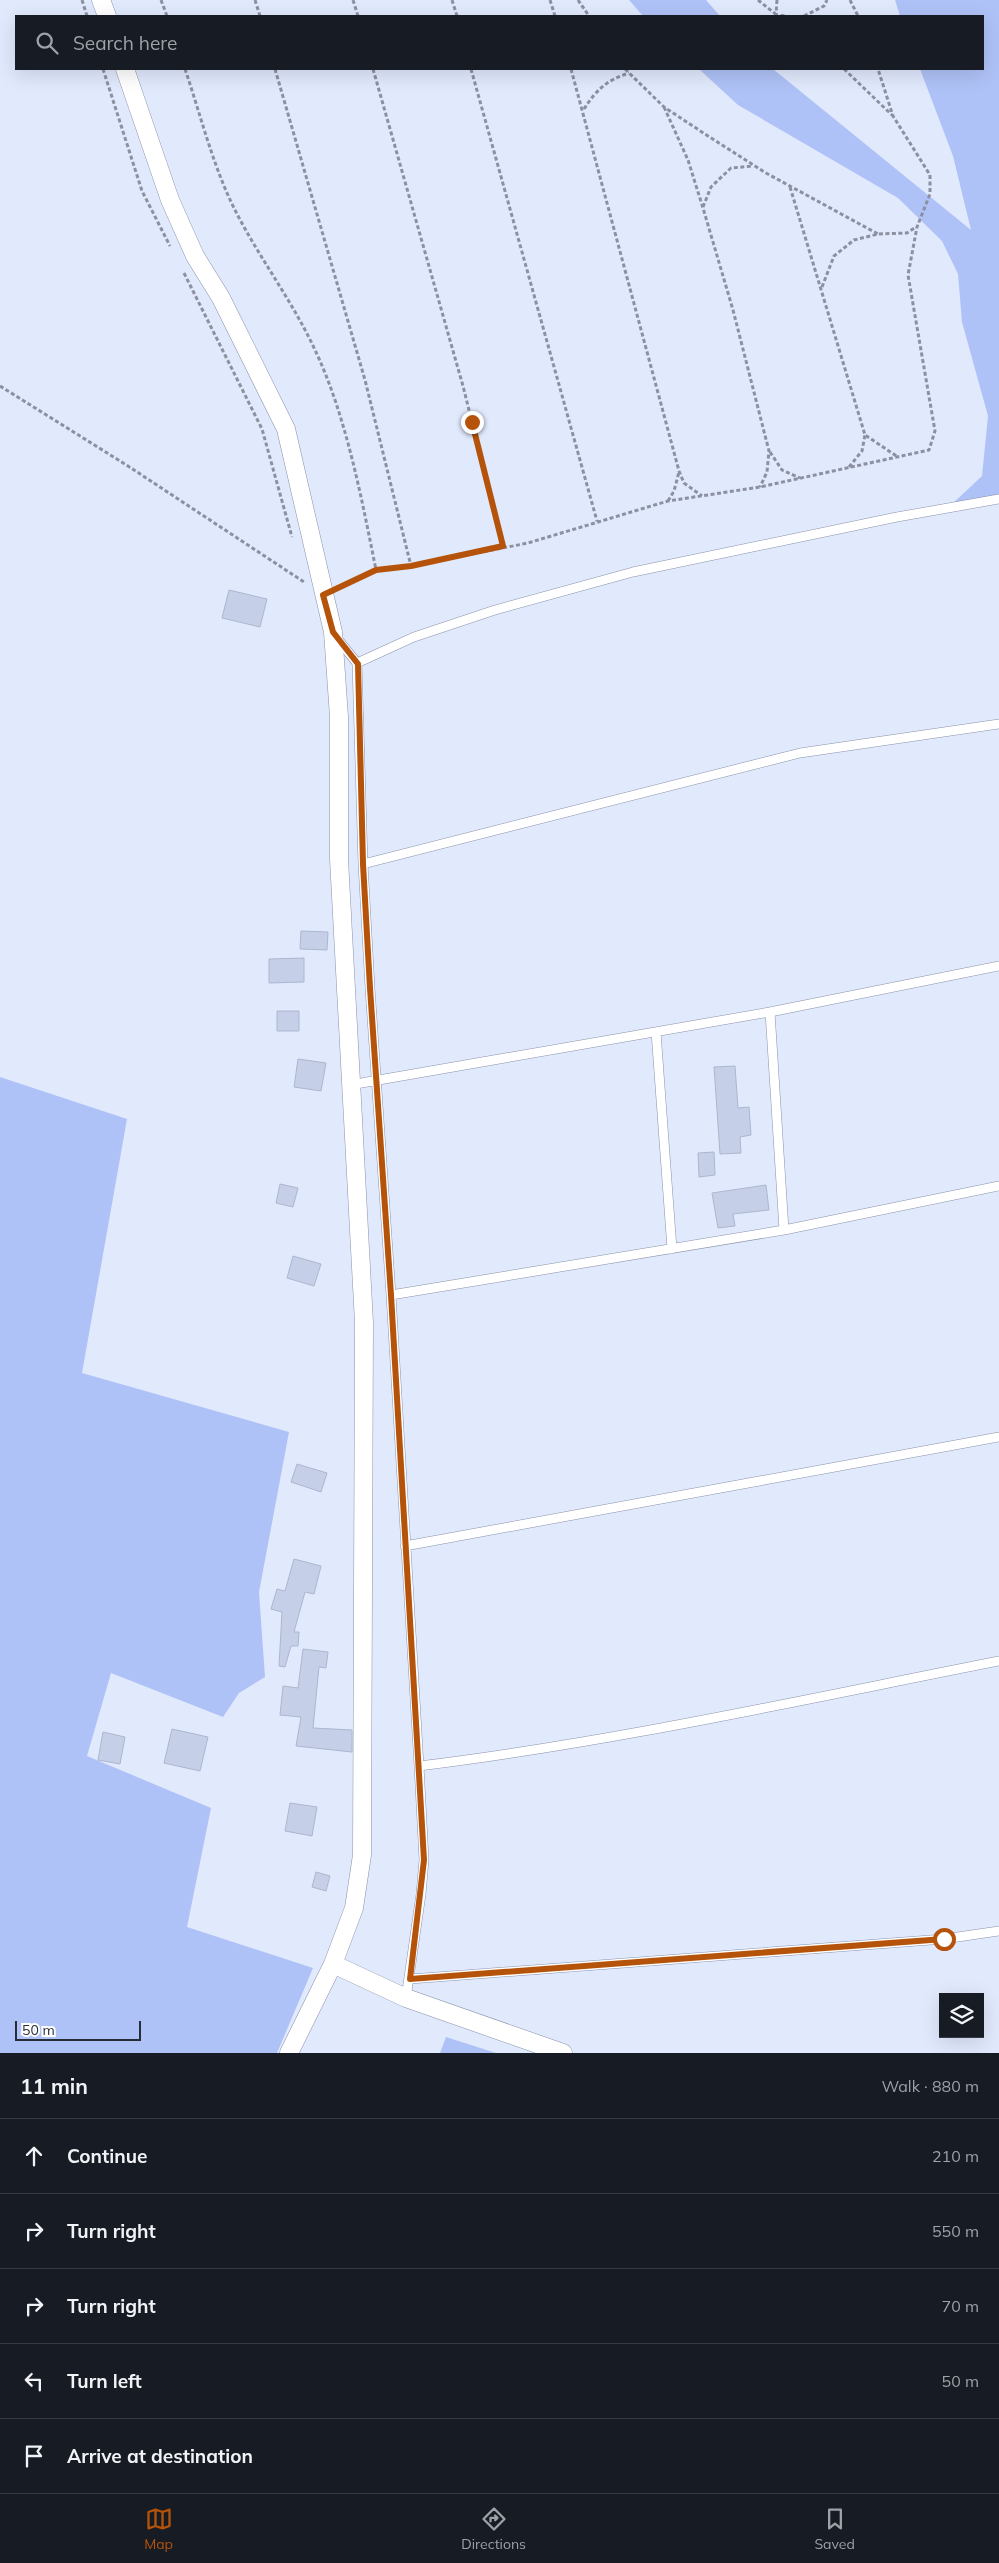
<!DOCTYPE html>
<meta charset="utf-8">
<style>
:root{--surface:#171b24;--page:#242831;--text:#f1f3f6;--muted:#9ea1a6;--line:#363941;--accent:#b45309}
body{margin:0;font-family:Mulish,sans-serif;background:var(--page);color:var(--text)}
.controls{position:absolute;right:15px;bottom:15px;display:grid;overflow:hidden;border-radius:0px;box-shadow:0 5px 20px #0002}
.controls button{width:45px;height:45px;display:grid;place-items:center;padding:0;border:0;border-bottom:1px solid var(--line);background:var(--surface);color:var(--text);font:25px sans-serif}
.scale{position:absolute;left:15px;bottom:12px;width:126px;box-sizing:border-box;padding-left:5px;border:2px solid #282c35;border-top:0;font-size:14px;line-height:18px;white-space:nowrap;color:#282c35;-webkit-text-stroke:4px #fff;paint-order:stroke}
.stop{position:absolute;width:15px;height:15px;margin:-11px;border:4px solid #b45309;border-radius:50%;background:#fff}
.stop.end{background:#b45309;border-color:#fff;box-shadow:0 1px 5px #0008}
.list{margin:0;padding:0;list-style:none}
h2{display:flex;justify-content:space-between;align-items:center;height:65px;margin:0;padding:0 20px;font-size:21px}
h2 small{font-size:16px;font-weight:400;color:var(--muted)}
.list li{display:grid;grid-template-columns:32px 1fr auto;gap:15px;align-items:center;box-sizing:border-box;height:75px;padding:0 20px;border-top:1px solid var(--line)}
.list b{display:block;font-size:19px;white-space:nowrap}
.list em{font-size:16px;font-style:normal;color:var(--muted)}
.icon{flex:none;width:28px;height:28px;fill:none;stroke:currentColor;stroke-width:2;stroke-linecap:round;stroke-linejoin:round}
.map{position:relative;flex:none;width:999px;height:2053px;overflow:hidden}
.search{position:absolute;background:var(--surface);box-shadow:0 5px 20px #0002;left:15px;right:15px;top:15px;height:55px;display:flex;align-items:center;gap:12px;box-sizing:border-box;padding:0 18px;border-radius:0px;color:var(--muted);font-size:19px}
.sheet{height:440px;background:var(--surface)}
nav{display:flex;justify-content:space-around;align-items:center;box-sizing:border-box;height:70px;border-top:1px solid var(--line);background:var(--surface);font-size:14px;color:var(--muted)}
nav a{display:grid;justify-items:center;gap:2px}
nav .on{color:var(--accent)}
.map>svg:first-child{display:block}
.green{fill:#afc2f7}
.building{fill:#c5cfe7;stroke:#adb6cf}
.lines{fill:none;stroke-linecap:round;stroke-linejoin:round}
.lane-casing{stroke:#8992a9;stroke-width:10}
.street-casing{stroke:#8992a9;stroke-width:19}
.path{stroke:#8b91a0;stroke-width:3;stroke-dasharray:4 2.5;stroke-linecap:butt}
.lane{stroke:#fff;stroke-width:9}
.street{stroke:#fff;stroke-width:18}
.route{stroke:#b45309;stroke-width:6}
</style>
<div class="map">
<svg width="999" height="2053" viewBox="0 0 999 2053">
<rect width="100%" height="100%" fill="#e1e9fd"/>
<!-- green -->
<path class="green" d="M629 0H706L720 16H643Z
M895 0H999V496L952 504 982 476 988 416 962 322 958 274 942 241 898 198 738 105 699 69H773L971 230 953 156 920 69H983V16H900Z
M0 1077 127 1119 82 1373 289 1432 259 1592 265 1677 239 1693 223 1717 111 1673 87 1756 211 1808 187 1927 313 1968 277 2053H0Z
M446 2037 496 2053H440Z"/>
<!-- building -->
<path class="building" d="M229 590 267 599 260 627 222 618Z
M301 931 328 932 327 950 300 949Z
M304 958V982L269 983V959Z
M277 1011H299V1031H277Z
M298 1059 326 1063 321 1091 294 1087Z
M735 1066 738 1108 749 1107 751 1135 740 1137 741 1153 720 1154 714 1067Z
M714 1152 715 1175 699 1177 698 1153Z
M280 1184 298 1188 293 1207 276 1203Z
M766 1185 769 1210 733 1214 735 1226 718 1228 712 1193Z
M293 1256 321 1264 314 1286 287 1278Z
M297 1464 327 1473 321 1492 291 1482Z
M294 1559 321 1566 314 1594 305 1592 294 1632H299L298 1646H291L285 1667 279 1666 282 1612 271 1609 277 1589 285 1591Z
M303 1649 328 1652 326 1668 319 1667 313 1728 352 1730V1752L296 1746 301 1717 280 1715 283 1686 298 1688Z
M172 1729 208 1737 200 1771 164 1763Z
M103 1732 125 1737 120 1764 98 1760Z
M290 1803 317 1807 312 1836 285 1831Z
M316 1872 330 1876 326 1891 312 1887Z"/>
<g class="lines">
<!-- lane casing -->
<g class="lane-casing">
<path id="lane" d="M336 637 357 663 363 864 370 988 391 1295 419 1766 424 1860 421 1894 406 1998
M357 663 414 637 495 610 633 572 897 517 999 499
M363 864 800 753 999 724
M770 1012 784 1230
M656 1032 672 1249
M350 1085 770 1012 999 966
M391 1295 784 1230 999 1186
M405 1546 999 1437
M419 1766C614 1742 806 1699 999 1661
M410 1979 944 1939 999 1931"/>
</g>
<!-- street casing -->
<g class="street-casing">
<path id="street" d="M101 0 107 16
M125 69 170 200 195 256 221 298 286 429 333 632 339 717V859L364 1323 362 1855 354 1908 333 1964 289 2053
M333 1964 406 1998 563 2053"/>
</g>
<!-- path -->
<path class="path" d="M82 0 87 16
M161 0 167 16
M255 0 260 16
M353 0 358 16
M452 0 457 16
M550 0 555 16
M578 0 589 16
M758 0 778 16
M777 0 776 15 786 16
M850 0 858 16
M804 16 824 6 827 0
M103 69 142 191 170 246
M185 69C201 116 213 167 236 212 260 259 293 302 315 350 346 415 362 500 376 570
M275 69 365 380 411 566
M373 69 463 386 503 546
M471 69 597 521
M571 69 679 471 684 483 702 496
M625 69 664 107 708 136 766 173 878 234
M844 69 893 116
M664 107 688 160 703 208 733 310 769 451 767 472 760 487
M584 109C596 90 607 80 629 73
M790 187 865 435 898 457
M703 207 711 187 731 168 753 166
M184 273 262 429 292 537
M822 287 834 256 854 240 878 234 907 233 916 227
M0 386 128 466 304 582
M770 452 782 470 800 478
M849 467 862 451 865 435
M668 501 674 491 679 472
M340 587 376 570 411 566 528 543 668 501 760 487 929 450 935 431 908 275 917 227 930 194V175L893 116 878 69"/>
<!-- lane -->
<use href="#lane" class="lane"/>
<!-- street -->
<use href="#street" class="street"/>
</g>
<g class="lines">
<!-- route -->
<path class="route" d="M472 422 503 546 411 566 376 570 323 595 333 632 358 664 363 864 370 988 391 1295 424 1860 410 1979 944 1939"/>
</g>
</svg>
<div class="controls">
<button><svg class="icon" aria-label="layers" viewBox="0 0 24 24"><path d="M12 4l9 5-9 5-9-5zM3 14l9 5 9-5"/></svg></button>
</div>
<div class="scale">50 m</div>
<div class="stop" style="left:944px;top:1939px"></div>
<div class="stop end" style="left:472px;top:422px"></div>
<div class="search"><svg class="icon" aria-label="search" viewBox="0 0 24 24"><circle cx="10" cy="10" r="6"/><path d="M15 15l6 6"/></svg>Search here</div>
</div>
<section class="sheet">
<h2>11 min<small>Walk · 880 m</small></h2>
<ul class="list">
<li><svg class="icon" aria-label="ahead" viewBox="0 0 24 24"><path d="M12 20V5M6 11l6-6 6 6"/></svg><div><b>Continue</b></div><em>210 m</em></li>
<li><svg class="icon" aria-label="right" viewBox="0 0 24 24"><path d="M7 20v-9h11M14 6l5 5-5 5"/></svg><div><b>Turn right</b></div><em>550 m</em></li>
<li><svg class="icon" aria-label="right" viewBox="0 0 24 24"><path d="M7 20v-9h11M14 6l5 5-5 5"/></svg><div><b>Turn right</b></div><em>70 m</em></li>
<li><svg class="icon" aria-label="left" viewBox="0 0 24 24"><path d="M17 20v-9H6M10 6l-5 5 5 5"/></svg><div><b>Turn left</b></div><em>50 m</em></li>
<li><svg class="icon" aria-label="arrive" viewBox="0 0 24 24"><path d="M6 21V4h12l-3 4 3 4H6"/></svg><div><b>Arrive at destination</b></div></li>
</ul>
</section>
<nav>
<a class="on"><svg class="icon" aria-label="map" viewBox="0 0 24 24"><path d="M3 6l6-2 6 2 6-2v14l-6 2-6-2-6 2zM9 4v14M15 6v14"/></svg>Map</a>
<a><svg class="icon" aria-label="directions" viewBox="0 0 24 24"><path d="M12 3l9 9-9 9-9-9zM9 14v-3h6M13 9l2 2-2 2"/></svg>Directions</a>
<a><svg class="icon" aria-label="saved" viewBox="0 0 24 24"><path d="M7 4h10v16l-5-4-5 4z"/></svg>Saved</a>
</nav>
